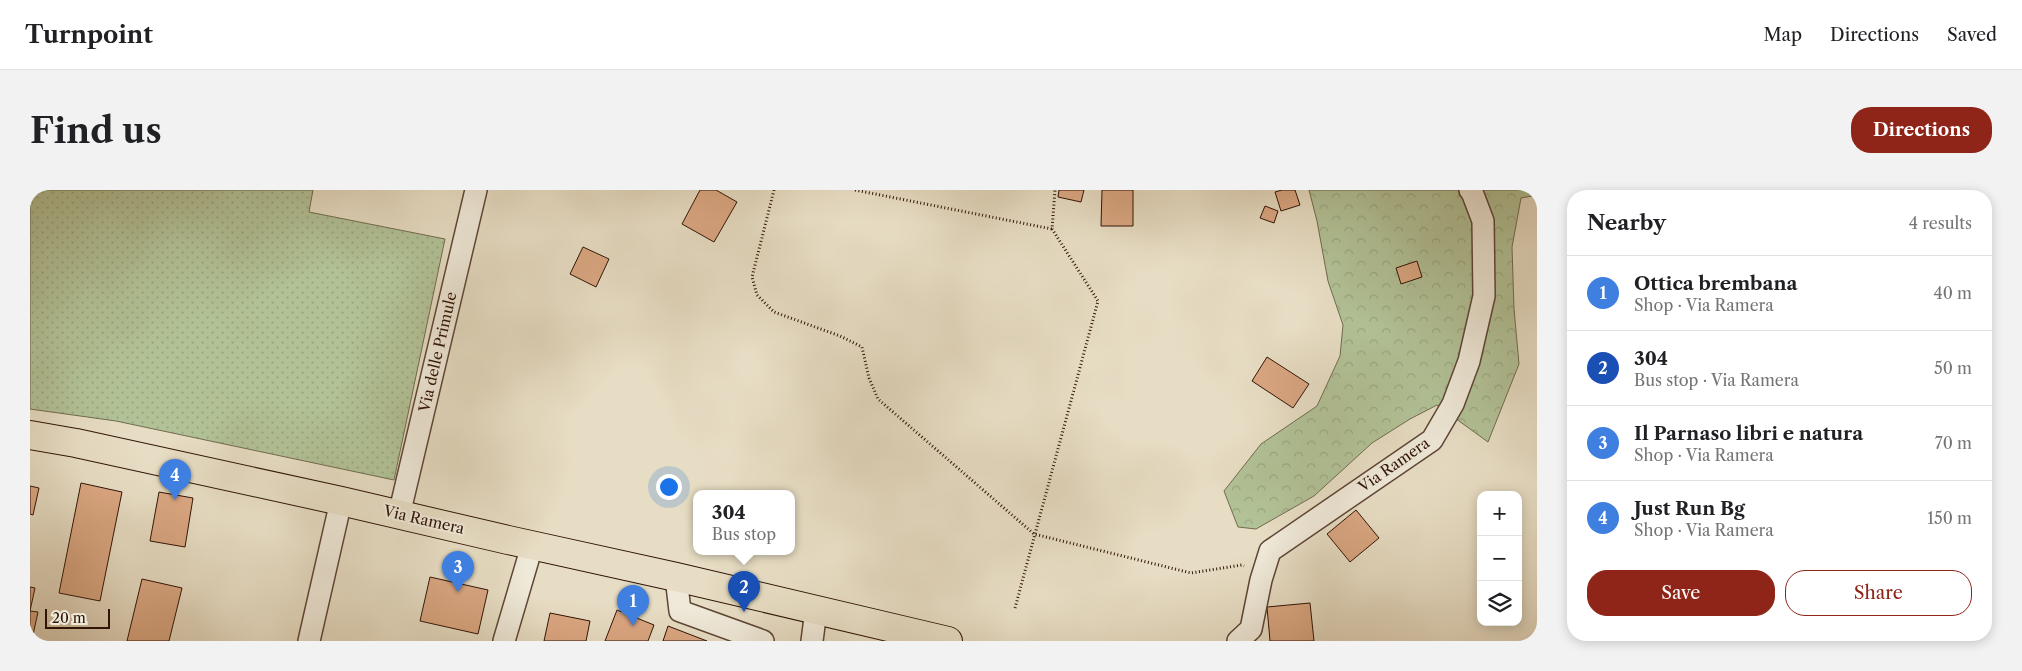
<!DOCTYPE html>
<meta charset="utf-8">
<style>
:root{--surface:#fff;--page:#f2f2f2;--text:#202124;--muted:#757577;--line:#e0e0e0;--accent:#8f2418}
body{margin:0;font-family:"Libre Caslon Text",serif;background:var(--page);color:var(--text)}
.controls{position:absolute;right:15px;bottom:15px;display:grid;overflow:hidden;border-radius:10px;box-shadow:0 2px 12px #0003}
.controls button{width:45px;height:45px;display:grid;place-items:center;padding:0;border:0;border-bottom:1px solid var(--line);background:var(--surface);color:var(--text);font:25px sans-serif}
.scale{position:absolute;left:15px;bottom:12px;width:65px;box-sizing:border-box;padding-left:5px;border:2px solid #301407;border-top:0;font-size:14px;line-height:18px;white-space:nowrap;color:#301407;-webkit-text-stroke:4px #efe9d9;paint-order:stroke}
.you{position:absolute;left:638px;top:296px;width:18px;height:18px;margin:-12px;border:4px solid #fff;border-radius:50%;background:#1a73e8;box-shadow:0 0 0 8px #1a73e833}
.badge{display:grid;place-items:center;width:32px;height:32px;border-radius:50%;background:var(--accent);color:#fff;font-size:16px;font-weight:700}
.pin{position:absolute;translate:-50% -41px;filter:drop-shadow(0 1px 2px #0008)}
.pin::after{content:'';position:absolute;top:26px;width:18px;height:15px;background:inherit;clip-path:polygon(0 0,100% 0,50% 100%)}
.popup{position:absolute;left:663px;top:300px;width:102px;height:65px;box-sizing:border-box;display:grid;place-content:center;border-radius:10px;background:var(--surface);filter:drop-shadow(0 1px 4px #0005);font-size:16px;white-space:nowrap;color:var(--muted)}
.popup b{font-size:19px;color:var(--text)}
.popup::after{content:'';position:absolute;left:50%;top:100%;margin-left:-10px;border:10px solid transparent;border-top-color:var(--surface)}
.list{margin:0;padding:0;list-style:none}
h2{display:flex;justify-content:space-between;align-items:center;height:65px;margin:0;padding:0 20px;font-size:21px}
h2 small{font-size:16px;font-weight:400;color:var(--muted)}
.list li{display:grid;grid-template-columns:32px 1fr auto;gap:15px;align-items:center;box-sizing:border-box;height:75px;padding:0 20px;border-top:1px solid var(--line)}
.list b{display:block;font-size:19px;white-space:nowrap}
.list p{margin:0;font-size:16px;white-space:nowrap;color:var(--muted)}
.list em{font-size:16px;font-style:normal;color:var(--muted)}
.actions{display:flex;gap:10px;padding:15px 20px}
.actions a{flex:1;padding:11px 0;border:1px solid var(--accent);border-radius:20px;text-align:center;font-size:18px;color:var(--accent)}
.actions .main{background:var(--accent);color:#fff}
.icon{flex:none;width:28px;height:28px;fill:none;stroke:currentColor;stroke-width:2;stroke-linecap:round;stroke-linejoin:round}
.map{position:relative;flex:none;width:1507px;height:451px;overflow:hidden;border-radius:20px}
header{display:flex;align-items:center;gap:30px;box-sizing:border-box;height:70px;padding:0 25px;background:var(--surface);border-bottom:1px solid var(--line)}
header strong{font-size:24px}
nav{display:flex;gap:28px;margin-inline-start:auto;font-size:18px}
.intro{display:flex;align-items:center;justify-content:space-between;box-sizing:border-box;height:120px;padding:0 30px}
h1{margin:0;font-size:35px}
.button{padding:12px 22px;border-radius:20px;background:var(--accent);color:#fff;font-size:18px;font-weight:700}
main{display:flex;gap:30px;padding:0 30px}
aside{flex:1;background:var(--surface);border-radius:20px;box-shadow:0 2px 12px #0003}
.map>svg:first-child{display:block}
.grass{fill:url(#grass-dots);stroke:#716b4f}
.forest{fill:url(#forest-crowns);stroke:#716b4f}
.building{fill:#daa782;stroke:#301407}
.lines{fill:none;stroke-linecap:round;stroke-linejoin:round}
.street-casing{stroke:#5e4636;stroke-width:24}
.primary-casing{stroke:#301407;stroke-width:30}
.path{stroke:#301407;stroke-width:3;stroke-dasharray:1 2.5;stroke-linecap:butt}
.street{stroke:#efe9d9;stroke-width:21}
.primary{stroke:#e7ddc4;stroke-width:28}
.labels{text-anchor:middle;stroke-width:4;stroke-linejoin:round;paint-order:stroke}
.street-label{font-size:15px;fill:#301407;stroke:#efe9d9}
</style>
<header>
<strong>Turnpoint</strong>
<nav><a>Map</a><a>Directions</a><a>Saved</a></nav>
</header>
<div class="intro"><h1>Find us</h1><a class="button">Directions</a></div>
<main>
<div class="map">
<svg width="1507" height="451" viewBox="0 0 1507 451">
<defs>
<pattern id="grass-dots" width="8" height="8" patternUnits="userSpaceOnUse" patternTransform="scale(1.25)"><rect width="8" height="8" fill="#b2c297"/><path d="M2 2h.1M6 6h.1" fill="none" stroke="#99a681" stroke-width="1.8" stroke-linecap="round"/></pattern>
<pattern id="forest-crowns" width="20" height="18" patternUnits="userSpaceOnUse" patternTransform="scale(1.25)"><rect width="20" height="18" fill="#b2c297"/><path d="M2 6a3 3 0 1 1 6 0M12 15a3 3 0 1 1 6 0" fill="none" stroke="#99a681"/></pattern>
</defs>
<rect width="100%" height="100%" fill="#e7ddc4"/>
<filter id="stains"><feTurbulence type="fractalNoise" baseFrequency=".004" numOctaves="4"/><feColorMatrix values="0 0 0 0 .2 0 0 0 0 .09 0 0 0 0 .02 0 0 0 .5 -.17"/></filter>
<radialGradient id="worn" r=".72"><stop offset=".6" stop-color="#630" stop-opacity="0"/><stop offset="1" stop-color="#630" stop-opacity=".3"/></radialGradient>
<!-- grass -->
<path class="grass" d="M0 0H283L279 22 415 49 364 290 86 231 0 219Z"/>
<!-- forest -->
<path class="forest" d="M1279 0H1507V5L1491 8 1482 57 1484 119 1489 174 1458 252 1407 215 1380 229 1342 253 1284 306 1226 339 1208 337 1194 301 1231 254 1287 216 1310 166 1313 135 1298 91 1287 31Z"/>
<!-- building -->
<path class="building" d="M670 0H686L707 12 684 52 652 34Z
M1029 0H1054L1051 12 1028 7Z
M1072 0H1103V36H1071Z
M1252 0H1265L1270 15 1251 21 1245 2Z
M1235 16 1248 21 1244 33 1230 28Z
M553 57 579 69 566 97 540 84Z
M1387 71 1392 87 1371 94 1366 78Z
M1237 167 1279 194 1263 218 1222 191Z
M51 293 92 302 70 411 29 403Z
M0 296 9 298 3 325 0 324Z
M129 302 163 308 155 357 120 351Z
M1326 320 1349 348 1320 372 1297 344Z
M400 387 458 400 448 444 390 431Z
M112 389 152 398 139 451H97Z
M0 397 5 398 0 421Z
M1280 413 1284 451H1240L1237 417Z
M587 420 624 435 618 451H575Z
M0 421 8 422 3 445H0Z
M520 423 560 431 556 451H514Z
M638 436 677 451H633Z"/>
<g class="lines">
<!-- street casing -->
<g class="street-casing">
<path id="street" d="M369 325 446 0
M646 387 650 421 733 451
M279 451 311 311
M474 451 502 356
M782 451 786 420
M1208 451 1221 439 1231 390 1240 361 1402 250 1423 214 1439 171 1454 106 1453 31 1442 2 1440 0"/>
</g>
<!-- primary casing -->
<g class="primary-casing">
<path id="primary" d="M0 245 46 253 311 311 478 350 646 387 918 451"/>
</g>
<!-- path -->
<path class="path" d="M744 0 722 87 727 105 744 122 810 146 832 157 839 188 848 209 1004 344 1161 383 1212 375 1214 376
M825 0 1022 39
M985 418 1068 111 1022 39 1025 0"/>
<!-- street -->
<use href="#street" class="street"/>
<!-- primary -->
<use href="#primary" class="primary"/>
</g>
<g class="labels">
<!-- street labels -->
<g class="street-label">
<text transform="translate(408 162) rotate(-77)" y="5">Via delle Primule</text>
<text transform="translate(1364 275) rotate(-35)" y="5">Via Ramera</text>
<text transform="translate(394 330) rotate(13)" y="5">Via Ramera</text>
</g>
</g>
<rect width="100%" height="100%" filter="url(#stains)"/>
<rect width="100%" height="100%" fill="url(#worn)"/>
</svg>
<div class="controls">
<button>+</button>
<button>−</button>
<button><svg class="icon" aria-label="layers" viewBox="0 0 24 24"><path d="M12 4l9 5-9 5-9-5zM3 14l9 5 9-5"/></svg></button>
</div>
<div class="scale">20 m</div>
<div class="you"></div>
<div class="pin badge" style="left:603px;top:436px;background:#3f7fe0">1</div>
<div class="pin badge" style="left:714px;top:422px;background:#1a4fb4">2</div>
<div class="popup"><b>304</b>Bus stop</div>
<div class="pin badge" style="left:428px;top:402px;background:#3f7fe0">3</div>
<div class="pin badge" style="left:145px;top:310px;background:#3f7fe0">4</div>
</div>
<aside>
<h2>Nearby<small>4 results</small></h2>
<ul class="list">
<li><span class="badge" style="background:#3f7fe0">1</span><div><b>Ottica brembana</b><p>Shop · Via Ramera</p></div><em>40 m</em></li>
<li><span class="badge" style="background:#1a4fb4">2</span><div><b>304</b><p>Bus stop · Via Ramera</p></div><em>50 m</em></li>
<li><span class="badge" style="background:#3f7fe0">3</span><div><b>Il Parnaso libri e natura</b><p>Shop · Via Ramera</p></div><em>70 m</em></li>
<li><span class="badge" style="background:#3f7fe0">4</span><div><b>Just Run Bg</b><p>Shop · Via Ramera</p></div><em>150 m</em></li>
</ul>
<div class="actions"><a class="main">Save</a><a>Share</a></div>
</aside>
</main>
